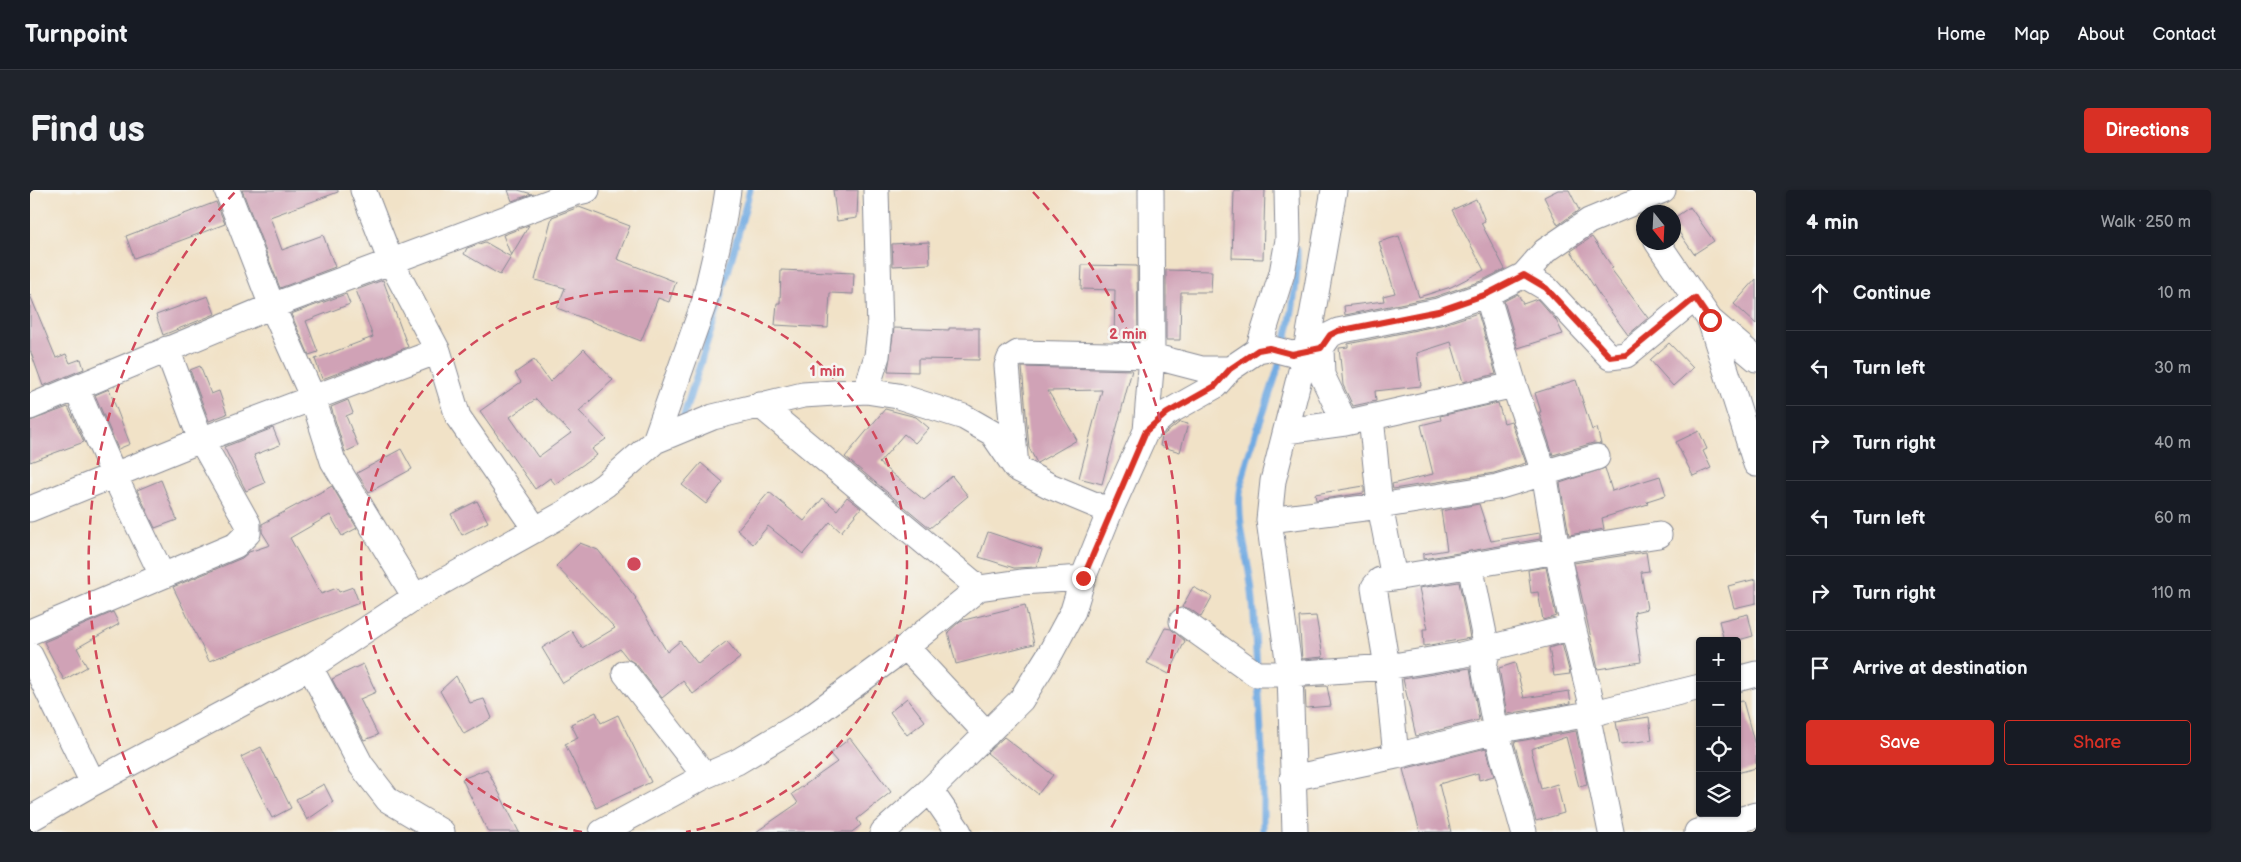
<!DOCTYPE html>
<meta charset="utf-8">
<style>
:root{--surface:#171b24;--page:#20242c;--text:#f1f3f6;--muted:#9ea1a6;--line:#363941;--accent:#d93025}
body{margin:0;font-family:"Balsamiq Sans",sans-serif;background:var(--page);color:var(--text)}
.controls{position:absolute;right:15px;bottom:15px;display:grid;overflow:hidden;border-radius:5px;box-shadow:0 1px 4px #0004}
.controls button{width:45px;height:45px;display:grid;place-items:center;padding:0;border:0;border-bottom:1px solid var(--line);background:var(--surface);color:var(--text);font:25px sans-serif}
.compass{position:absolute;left:1606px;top:15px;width:45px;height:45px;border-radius:50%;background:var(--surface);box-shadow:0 1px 4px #0004;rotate:162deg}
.stop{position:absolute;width:15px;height:15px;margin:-11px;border:4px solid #d93025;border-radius:50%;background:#fff}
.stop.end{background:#d93025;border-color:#fff;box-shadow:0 1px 5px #0008}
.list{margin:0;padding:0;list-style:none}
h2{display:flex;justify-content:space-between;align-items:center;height:65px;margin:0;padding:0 20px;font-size:21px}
h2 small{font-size:16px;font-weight:400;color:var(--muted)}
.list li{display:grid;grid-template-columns:32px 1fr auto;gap:15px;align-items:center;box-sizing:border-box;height:75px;padding:0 20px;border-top:1px solid var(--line)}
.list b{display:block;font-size:19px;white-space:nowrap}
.list em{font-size:16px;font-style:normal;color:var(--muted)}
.actions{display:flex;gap:10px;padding:15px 20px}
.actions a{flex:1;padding:11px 0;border:1px solid var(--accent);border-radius:5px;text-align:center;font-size:18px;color:var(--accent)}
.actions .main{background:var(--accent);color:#fff}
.icon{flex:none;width:28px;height:28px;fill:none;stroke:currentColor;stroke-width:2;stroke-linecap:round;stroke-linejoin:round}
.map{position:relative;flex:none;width:1726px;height:642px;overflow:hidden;border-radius:5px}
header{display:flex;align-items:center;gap:30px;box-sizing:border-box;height:70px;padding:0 25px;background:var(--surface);border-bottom:1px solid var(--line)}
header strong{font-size:24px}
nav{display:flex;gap:28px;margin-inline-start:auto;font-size:18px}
.intro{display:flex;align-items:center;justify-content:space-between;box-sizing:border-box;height:120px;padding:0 30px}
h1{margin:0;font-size:35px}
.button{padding:12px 22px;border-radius:5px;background:var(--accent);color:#fff;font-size:18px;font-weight:700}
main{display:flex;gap:30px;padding:0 30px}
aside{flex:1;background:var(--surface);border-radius:5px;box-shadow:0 1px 4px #0004}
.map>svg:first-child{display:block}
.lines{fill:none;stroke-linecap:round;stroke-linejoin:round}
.stream{stroke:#72abe2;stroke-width:7}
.building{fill:#d0a2b6;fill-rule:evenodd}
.minor-casing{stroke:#868892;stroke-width:27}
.minor{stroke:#fff;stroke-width:25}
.route{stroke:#d93025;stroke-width:6}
.ring{fill:none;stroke:#d1495b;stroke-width:2.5;stroke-dasharray:9 6}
.centre{fill:#d1495b;stroke:#f6f6f2;stroke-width:2.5}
.ring-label{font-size:15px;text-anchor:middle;font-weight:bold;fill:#d1495b;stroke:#f6f6f2;stroke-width:5;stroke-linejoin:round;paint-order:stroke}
</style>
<header>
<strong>Turnpoint</strong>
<nav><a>Home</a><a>Map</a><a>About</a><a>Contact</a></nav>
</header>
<div class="intro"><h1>Find us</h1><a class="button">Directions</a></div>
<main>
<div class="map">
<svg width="1726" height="642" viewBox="0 0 1726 642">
<rect width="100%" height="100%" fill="#f6f6f2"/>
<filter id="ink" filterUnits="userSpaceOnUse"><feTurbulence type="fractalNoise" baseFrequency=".02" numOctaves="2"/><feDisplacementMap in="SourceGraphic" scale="10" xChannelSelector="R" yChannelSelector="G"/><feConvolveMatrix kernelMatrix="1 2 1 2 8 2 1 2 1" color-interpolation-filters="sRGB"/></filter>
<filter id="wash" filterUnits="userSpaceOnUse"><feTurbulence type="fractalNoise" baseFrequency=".0096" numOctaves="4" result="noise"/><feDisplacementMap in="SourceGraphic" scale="20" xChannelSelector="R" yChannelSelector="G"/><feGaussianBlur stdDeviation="1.12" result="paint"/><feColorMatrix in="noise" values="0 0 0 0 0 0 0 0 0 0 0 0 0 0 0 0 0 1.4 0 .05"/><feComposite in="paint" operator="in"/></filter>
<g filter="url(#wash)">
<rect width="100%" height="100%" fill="#f1e2c7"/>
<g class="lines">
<!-- stream -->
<path class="stream" d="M651 234 688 119 720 0
M1227 478C1225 452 1225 427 1222 402 1219 372 1207 333 1210 303 1214 271 1228 240 1238 209 1255 160 1268 112 1267 60
M1228 488 1233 581V642"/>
</g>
<g id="blocks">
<!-- building -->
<path class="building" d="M212 0H308V2L240 27 252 60 293 45 305 77 250 98Z
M478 0H488L502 4 482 11Z
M803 0H828L827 28 807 31Z
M1204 0H1235L1233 69 1202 68Z
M1528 0H1539L1549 20 1528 35 1514 7Z
M1446 9 1455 31 1451 33 1475 79 1451 91 1404 107 1315 125 1314 116 1354 111 1353 106 1365 103 1349 52 1369 46 1389 107 1421 97 1454 80 1422 20Z
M186 12 195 34 104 68 96 46Z
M549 17 600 36 587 69 646 92 639 112 628 108 611 151 527 118 535 98 505 90 522 27Z
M1660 17 1684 51 1664 64 1644 35V28Z
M499 35 494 44 481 66 473 45Z
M1562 47 1583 78 1581 79 1618 128 1598 145 1576 115 1541 61Z
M455 52 481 67 470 85 434 64 437 58Z
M899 52 900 74 863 76 862 54Z
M1052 75 1107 76 1108 151H1084L1085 100 1051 99Z
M751 80 824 83 823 104 800 103 798 138 745 135 747 113H750Z
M1136 80 1182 81 1181 102H1151L1150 150H1136Z
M1726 89V134L1704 114Z
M353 90 378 157 292 189 285 169 343 147 326 100Z
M316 104 320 114 276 131 288 162 279 165 261 124Z
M1488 104 1493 114 1507 109 1526 130 1533 144 1488 158 1474 111Z
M0 105 26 168 36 164 40 173 51 169 54 179 13 196 0 160Z
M178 106 185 124 133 145 126 125Z
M1448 123 1466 184 1433 192 1421 152 1387 163 1391 196 1345 201 1346 211 1323 216 1313 195 1309 158 1318 157V154L1411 135Z
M864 138 919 140V138H949V170L888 169V182L858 181Z
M1639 153 1663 178 1643 196 1620 170Z
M554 159 583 190 549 221 576 249 562 259 567 265 525 294 520 288 505 299 450 221 491 192 485 183 504 170 520 192ZM506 209 541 243 508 267 480 227Z
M170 176 181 204 189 201 197 224 179 231 160 180Z
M992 177 1102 180 1072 294 1049 288 1072 200 1018 201 1047 250 1007 273 999 258Z
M1546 190 1562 240 1567 238 1571 254 1563 253 1523 265 1509 222H1511L1505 203Z
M79 199 100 254 88 259 65 205Z
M318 210 323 223 316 226 328 256 315 262 301 217Z
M1468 213 1474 233 1481 231 1496 273 1464 283 1363 299 1362 294 1403 284 1391 235 1411 230 1410 226Z
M38 217 54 252 0 272V231Z
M855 219 886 227 899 238 885 253 874 244 849 273 894 310 922 286 938 306 900 338 815 267Z
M1150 232 1158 234 1150 262 1130 256 1132 246Z
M243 238 250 255 224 265 235 293 216 301 194 257Z
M1669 241 1677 259 1673 261 1681 278 1663 286 1646 252Z
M371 259 382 279 339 302 327 283Z
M671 273 693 292 676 314 652 295Z
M1575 278 1582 301 1630 286 1636 305 1617 311 1618 314 1572 328 1574 339 1539 345 1530 293Z
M131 290 147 330 125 338 107 300Z
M302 296 327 338 312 346 300 325 260 348 291 404 307 398 309 402 323 397 329 413 179 471 143 397 212 368 219 362 240 355 232 342V334Z
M1334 296V303L1286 310 1285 304Z
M739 302 774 331 793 308 807 320 817 307 831 318 811 342 800 332 773 364 738 336 723 354 707 340Z
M447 311 458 332 432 345 421 324Z
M1449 314 1461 351 1510 343V349L1393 369V364L1417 360 1411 321Z
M958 342 1012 360 1006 377 984 378 949 367Z
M550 353 568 360 606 408 605 409 637 462 650 451 668 474 697 451 710 468 663 504 653 491 632 508 606 474 598 469 590 459 533 493 512 458 541 440 552 458 585 438 526 376Z
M1616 362 1619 381 1611 382 1617 419 1604 422 1611 472 1568 479 1544 373Z
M1516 377 1526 426 1513 430 1508 402 1501 403 1498 380Z
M1726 389V413L1704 418 1698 396Z
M1429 392 1440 448 1394 456 1393 439H1398L1389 398Z
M1163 397 1182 407 1171 427 1160 419 1152 417Z
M995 415 1004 454 926 474 918 442 930 431Z
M83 422 89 434 47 458 57 477 34 490 14 452Z
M1718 424 1723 446 1705 451H1694L1689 431Z
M1286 426 1293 467 1272 469 1269 427Z
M1135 438 1141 439 1155 451 1139 484 1117 473Z
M1532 454 1540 484 1524 486 1519 458Z
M1485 473 1494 508 1539 501 1541 513 1477 524 1469 478Z
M333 474 346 502 330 509 348 545 334 550 302 489Z
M1440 478 1449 530 1386 546 1373 489Z
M426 486 440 513 454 509 462 528 434 544 410 501Z
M1297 496 1301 516 1276 518 1275 497Z
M877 508 895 531 877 545 860 522Z
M1713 511 1726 559V578L1707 583V512Z
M566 522 571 533 588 525 621 592 566 618 535 554 548 548 541 534Z
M1619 527 1622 550 1590 554 1586 532Z
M1546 541 1557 595 1549 597 1536 547 1501 559 1511 599 1527 594 1534 623 1506 631 1484 552Z
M974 547 1023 585 1008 604 957 563Z
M820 548 861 602 827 629 831 635 822 642H726L768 613 762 604 807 572 800 564Z
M231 557 261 618 242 628 211 567Z
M1456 558 1464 586 1449 590 1448 583 1409 594 1421 642H1390L1373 579Z
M457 579 489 642H458L432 589Z
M294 594 303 612 277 630 266 609Z"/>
</g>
</g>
<g filter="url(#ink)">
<use href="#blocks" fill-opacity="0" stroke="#868892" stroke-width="1"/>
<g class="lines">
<!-- minor casing -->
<g class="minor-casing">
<path id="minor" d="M197 0 242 116 283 208 303 271 385 407
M333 0 361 72 408 161 428 227 506 340
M1627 52 1680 130 1726 169
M1494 85 1516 98 1580 167 1596 165 1665 108
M1457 104 1484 195 1514 282 1527 361 1629 345
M1680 130 1726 274
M1291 158 1292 185 1315 233 1484 195
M1228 160 1252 83 1258 50 1257 0
M46 198 84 285 132 385
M836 201 847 166 850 140 846 0
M730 215 949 398
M0 217 242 116 544 3 557 0
M1116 241 1122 166 1121 0
M1256 241 1315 233
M625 251 683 227 773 205 836 201 868 206 934 227 962 243 986 278 1020 296 1080 321
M986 277 977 176 980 168 988 163 1122 166 1172 179H1200
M0 319 171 250 408 161
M1239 330 1350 316 1467 297 1567 267
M1440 375 1457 459 1454 478 1466 541 1494 642
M1152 431 1226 484H1260L1357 477 1431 465 1543 437 1527 361 1364 388
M0 442 206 355 218 343V334L171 250 137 159
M876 457 957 544
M0 465 63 593
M280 477 331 575 358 610 412 642
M595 483 675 586
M1707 489 1726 484
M1564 523 1670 497
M1557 524 1581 642
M1366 566 1466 541 1564 523 1543 437
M1262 588 1366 566 1357 477 1344 397 1350 390 1364 388 1350 316 1341 227
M900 600 929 642
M0 629 63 593 280 477 385 407 535 323 575 295 625 251 674 113 693 32 698 0
M572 642 675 586 707 572 774 532 876 457 949 398 991 392 1053 388
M853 642 900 600 991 510 1021 462 1043 421 1053 388 1080 321 1116 241 1137 223 1185 196 1200 179 1228 160 1239 158 1262 164 1291 158 1300 145 1308 141 1408 121 1457 104 1494 85 1515 61 1559 31 1633 0
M1265 642 1260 484 1239 330 1243 291 1276 161 1304 0
M1667 642 1726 625"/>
</g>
<!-- minor -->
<use href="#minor" class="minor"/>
</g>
</g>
<g class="lines" filter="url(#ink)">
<!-- route -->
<path class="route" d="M1053 388 1116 241 1137 223 1185 196 1200 179 1228 160 1239 158 1262 164 1291 158 1300 145 1308 141 1408 121 1457 104 1494 85 1516 98 1580 167 1596 165 1665 108 1680 130"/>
</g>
<!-- distance rings -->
<g class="ring">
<path d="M552 642A273 273 0 1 1 656 642"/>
<path d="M127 638A545 545 0 0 1 205 2M1003 2A545 545 0 0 1 1081 638"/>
</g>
<circle cx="604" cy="374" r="8" class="centre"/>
<g class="ring-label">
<text x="1098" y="149">2 min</text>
<text x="797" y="186">1 min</text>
</g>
</svg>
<div class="controls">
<button>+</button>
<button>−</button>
<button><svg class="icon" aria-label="locate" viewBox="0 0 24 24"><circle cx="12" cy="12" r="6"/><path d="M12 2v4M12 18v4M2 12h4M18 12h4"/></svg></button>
<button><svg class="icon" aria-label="layers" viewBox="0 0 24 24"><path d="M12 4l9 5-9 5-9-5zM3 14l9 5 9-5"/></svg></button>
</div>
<svg class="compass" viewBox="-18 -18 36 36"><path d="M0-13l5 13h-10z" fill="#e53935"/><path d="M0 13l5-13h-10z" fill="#9ea1a6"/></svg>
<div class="stop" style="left:1680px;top:130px"></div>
<div class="stop end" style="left:1053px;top:388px"></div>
</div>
<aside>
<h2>4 min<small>Walk · 250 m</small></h2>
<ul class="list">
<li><svg class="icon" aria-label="ahead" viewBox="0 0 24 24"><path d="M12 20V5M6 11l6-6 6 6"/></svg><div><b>Continue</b></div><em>10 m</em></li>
<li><svg class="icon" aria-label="left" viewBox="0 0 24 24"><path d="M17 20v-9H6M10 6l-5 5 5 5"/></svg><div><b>Turn left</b></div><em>30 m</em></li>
<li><svg class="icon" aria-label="right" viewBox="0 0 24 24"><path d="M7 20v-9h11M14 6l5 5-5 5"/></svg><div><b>Turn right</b></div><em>40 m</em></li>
<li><svg class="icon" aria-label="left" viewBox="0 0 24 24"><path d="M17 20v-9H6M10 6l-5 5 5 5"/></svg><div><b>Turn left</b></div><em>60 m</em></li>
<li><svg class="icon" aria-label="right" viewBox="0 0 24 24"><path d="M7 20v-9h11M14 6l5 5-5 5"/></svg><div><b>Turn right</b></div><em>110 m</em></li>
<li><svg class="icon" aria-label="arrive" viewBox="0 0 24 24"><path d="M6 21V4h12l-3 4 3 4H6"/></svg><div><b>Arrive at destination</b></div></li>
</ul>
<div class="actions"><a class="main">Save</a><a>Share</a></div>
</aside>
</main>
